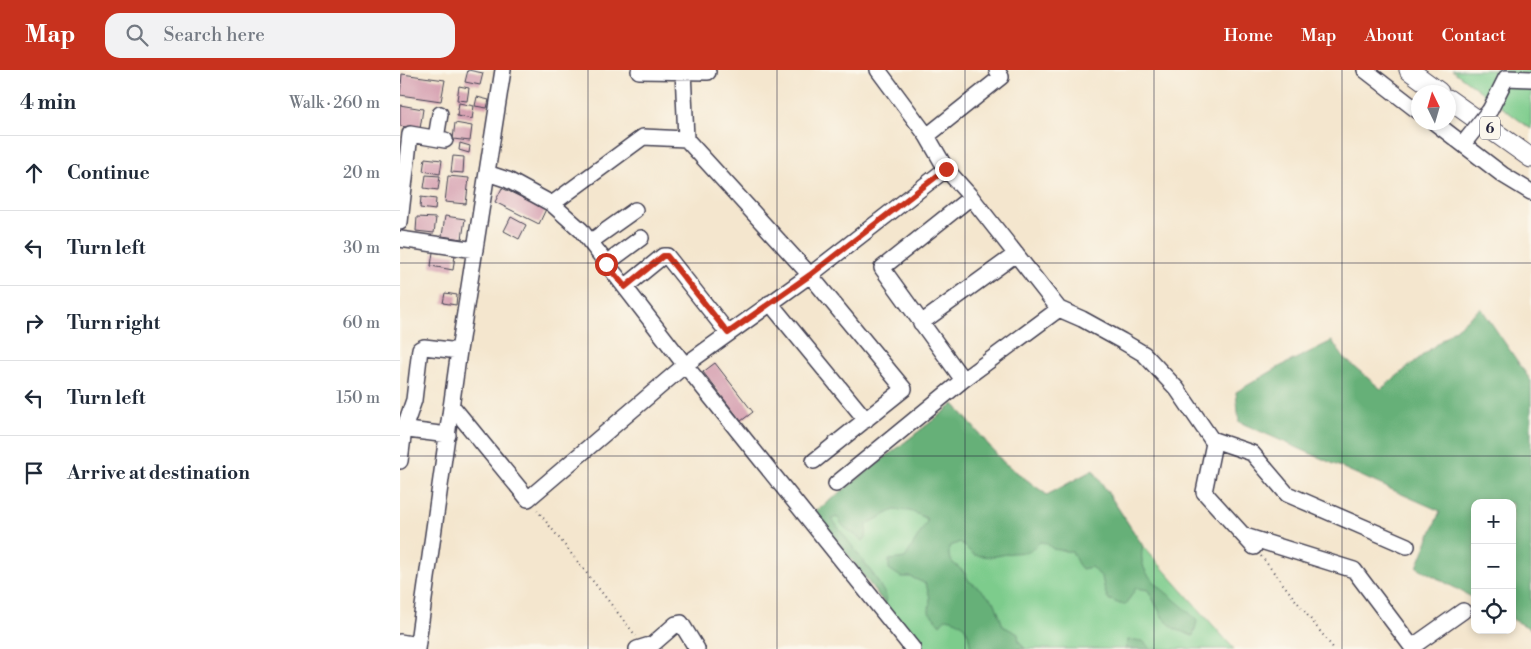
<!DOCTYPE html>
<meta charset="utf-8">
<style>
:root{--surface:#fff;--page:#f2f2f3;--text:#1f2937;--muted:#747a83;--line:#e0e1e3;--accent:#c8321e}
body{margin:0;font-family:"Libre Bodoni",serif;background:var(--page);color:var(--text)}
.controls{position:absolute;right:15px;bottom:15px;display:grid;overflow:hidden;border-radius:10px;box-shadow:0 2px 8px #0003}
.controls button{width:45px;height:45px;display:grid;place-items:center;padding:0;border:0;border-bottom:1px solid var(--line);background:var(--surface);color:var(--text);font:25px sans-serif}
.compass{position:absolute;left:1011px;top:15px;width:45px;height:45px;border-radius:50%;background:var(--surface);box-shadow:0 2px 8px #0003;rotate:355deg}
.stop{position:absolute;width:15px;height:15px;margin:-11px;border:4px solid #c8321e;border-radius:50%;background:#fff}
.stop.end{background:#c8321e;border-color:#fff;box-shadow:0 1px 5px #0008}
.list{margin:0;padding:0;list-style:none}
h2{display:flex;justify-content:space-between;align-items:center;height:65px;margin:0;padding:0 20px;font-size:21px}
h2 small{font-size:16px;font-weight:400;color:var(--muted)}
.list li{display:grid;grid-template-columns:32px 1fr auto;gap:15px;align-items:center;box-sizing:border-box;height:75px;padding:0 20px;border-top:1px solid var(--line)}
.list b{display:block;font-size:19px;white-space:nowrap}
.list em{font-size:16px;font-style:normal;color:var(--muted)}
.icon{flex:none;width:28px;height:28px;fill:none;stroke:currentColor;stroke-width:2;stroke-linecap:round;stroke-linejoin:round}
.map{position:relative;flex:none;width:1131px;height:579px;overflow:hidden}
header{display:flex;align-items:center;gap:30px;box-sizing:border-box;height:70px;padding:0 25px;background:var(--accent);color:#fff}
header strong{font-size:24px}
nav{display:flex;gap:28px;margin-inline-start:auto;font-size:18px}
.search{width:350px;height:45px;background:var(--page);display:flex;align-items:center;gap:12px;box-sizing:border-box;padding:0 18px;border-radius:15px;color:var(--muted);font-size:19px}
main{display:flex}
aside{flex:1;background:var(--surface)}
.map>svg:first-child{display:block}
.green{fill:#7dcc8c;stroke:#507764}
.forest{fill:#66b078;stroke:#44695a}
.building{fill:#d49cae}
.lines{fill:none;stroke-linecap:round;stroke-linejoin:round}
.minor-casing{stroke:#423f51;stroke-width:18}
.major-casing{stroke:#423f51;stroke-width:21}
.path{stroke:#423f51;stroke-width:2;stroke-dasharray:1 4;stroke-linecap:butt}
.minor{stroke:#fff;stroke-width:15}
.major{stroke:#fff;stroke-width:19}
.minor-bridge-casing{stroke:#423f51;stroke-width:18;stroke-linecap:butt}
.minor-bridge{stroke:#fff;stroke-width:15}
.route{stroke:#c8321e;stroke-width:6}
.grid{fill:none;stroke:#22223b;stroke-width:1;stroke-opacity:0.55}
.labels{text-anchor:middle;stroke-width:5;stroke-linejoin:round;paint-order:stroke}
.shield{fill:#fbf7ec;stroke:#636270;stroke-width:1}
.shield-label{font-size:14px;font-weight:bold;fill:#22223b}
</style>
<header>
<strong>Map</strong>
<div class="search"><svg class="icon" aria-label="search" viewBox="0 0 24 24"><circle cx="10" cy="10" r="6"/><path d="M15 15l6 6"/></svg>Search here</div>
<nav><a>Home</a><a>Map</a><a>About</a><a>Contact</a></nav>
</header>
<main>
<aside>
<h2>4 min<small>Walk · 260 m</small></h2>
<ul class="list">
<li><svg class="icon" aria-label="ahead" viewBox="0 0 24 24"><path d="M12 20V5M6 11l6-6 6 6"/></svg><div><b>Continue</b></div><em>20 m</em></li>
<li><svg class="icon" aria-label="left" viewBox="0 0 24 24"><path d="M17 20v-9H6M10 6l-5 5 5 5"/></svg><div><b>Turn left</b></div><em>30 m</em></li>
<li><svg class="icon" aria-label="right" viewBox="0 0 24 24"><path d="M7 20v-9h11M14 6l5 5-5 5"/></svg><div><b>Turn right</b></div><em>60 m</em></li>
<li><svg class="icon" aria-label="left" viewBox="0 0 24 24"><path d="M17 20v-9H6M10 6l-5 5 5 5"/></svg><div><b>Turn left</b></div><em>150 m</em></li>
<li><svg class="icon" aria-label="arrive" viewBox="0 0 24 24"><path d="M6 21V4h12l-3 4 3 4H6"/></svg><div><b>Arrive at destination</b></div></li>
</ul>
</aside>
<div class="map">
<svg width="1131" height="579" viewBox="0 0 1131 579">
<rect width="100%" height="100%" fill="#fbf7ec"/>
<filter id="ink" filterUnits="userSpaceOnUse"><feTurbulence type="fractalNoise" baseFrequency=".02" numOctaves="2"/><feDisplacementMap in="SourceGraphic" scale="10" xChannelSelector="R" yChannelSelector="G"/><feConvolveMatrix kernelMatrix="1 2 1 2 8 2 1 2 1" color-interpolation-filters="sRGB"/></filter>
<filter id="wash" filterUnits="userSpaceOnUse"><feTurbulence type="fractalNoise" baseFrequency=".0096" numOctaves="4" result="noise"/><feDisplacementMap in="SourceGraphic" scale="20" xChannelSelector="R" yChannelSelector="G"/><feGaussianBlur stdDeviation="1.12" result="paint"/><feColorMatrix in="noise" values="0 0 0 0 0 0 0 0 0 0 0 0 0 0 0 0 0 1.4 0 .05"/><feComposite in="paint" operator="in"/></filter>
<g filter="url(#wash)">
<rect width="100%" height="100%" fill="#f4e6ce"/>
<!-- green -->
<path class="green" d="M1052 0H1131V59Z
M554 334 603 392 647 425 693 400 743 476 834 579H519L415 442Z"/>
<!-- forest -->
<path class="forest" d="M1081 238 1131 311V559L1112 549V433H1075V529L1017 497 1040 441 839 352 836 322 879 297 932 271 944 288 981 319Z
M554 334 603 392 647 425 693 400 743 476C740 485 742 497 748 505 762 522 783 534 797 551L793 566 775 559 763 548 748 520 736 518 726 534H720L708 529 705 521 702 507 691 497 682 499 678 494 672 482 653 479 646 473 640 472 629 482 612 483 591 487 574 485 560 472 549 477V486L552 492 564 502 569 511 579 518 595 533 603 556 618 564 619 571 625 579H571C568 561 566 551 546 548L540 555 529 542 530 528 526 514 511 507H501L489 499V490L505 488 527 452 526 448 510 441 494 440 467 454 466 467 463 471 444 457 437 447 432 449 475 507 486 526 485 534 415 442Z
M728 570 743 571 751 579H725Z"/>
<g id="blocks">
<!-- building -->
<path class="building" d="M68 0 83 3 80 15 65 12Z
M2 4 45 10 41 31 0 25Z
M59 16 69 18 67 31 57 30Z
M77 27 89 30 87 38 75 36Z
M59 33 74 36 72 49 57 46Z
M0 35 23 39 20 59 0 56Z
M55 53 72 56 70 71 53 69Z
M60 73 70 76 69 83 59 80Z
M53 86 64 87 63 103 51 102Z
M25 88 42 90 40 104 23 101Z
M26 105 40 106 38 120 24 118Z
M48 106 69 108 66 134 45 132Z
M102 118 146 139 139 154 95 132Z
M21 127 36 129 35 140 20 138Z
M45 146 65 149 62 169 42 166Z
M17 147 36 148 34 163 16 161Z
M111 147 126 155 119 169 104 161Z
M33 182 55 185 53 200 31 196Z
M45 223 57 225 56 235 43 233Z
M315 293 353 342 341 351 303 302Z"/>
</g>
</g>
<g filter="url(#ink)">
<use href="#blocks" fill-opacity="0" stroke="#423f51" stroke-width="1"/>
<g class="lines">
<!-- minor casing -->
<g class="minor-casing">
<path id="minor" d="M283 0 286 69 410 205 504 319 414 391
M478 0 527 66 546 99 571 127 659 239 682 249 722 271 744 284 777 319 814 373 804 422 854 477
M965 0 1018 41
M239 1 308 2
M1090 40 1106 8 1131 9
M1034 52 1103 105 1131 122
M527 66 601 7 597 0
M36 68 40 44
M87 103 108 110 152 134 243 67 286 69
M152 134 181 160 285 295 513 579
M0 152 10 64 45 70
M0 169 75 180
M190 172 235 140
M207 193 241 168
M225 217 263 186H267L328 263
M370 233 466 350
M521 253 616 184
M563 310 482 198 571 127
M52 336 128 429 285 295 410 205 546 99
M0 359 48 365
M811 369 852 383 887 424 1007 476
M0 391 4 359 14 330 20 279 24 277 59 281
M436 414 563 310 659 239
M845 466 954 500 1012 577 1063 541
M0 572 17 575
M17 579 59 281 103 0
M237 579 253 574 276 554 281 553 297 579"/>
</g>
<!-- major casing -->
<g class="major-casing">
<path id="major" d="M1009 0 1039 22
M1048 29 1131 88"/>
</g>
<!-- path -->
<path class="path" d="M137 440 236 566
M861 486 934 579"/>
<!-- minor -->
<use href="#minor" class="minor"/>
<!-- major -->
<use href="#major" class="major"/>
<!-- minor-bridge casing -->
<g class="minor-bridge-casing">
<path id="minor-bridge" d="M1067 69 1090 40"/>
</g>
<!-- minor-bridge -->
<use href="#minor-bridge" class="minor-bridge"/>
</g>
</g>
<g class="lines" filter="url(#ink)">
<!-- route -->
<path class="route" d="M206 194 225 217 263 186H267L328 263 410 205 546 99"/>
</g>
<!-- grid -->
<path class="grid" d="M188 0V579M377 0V579M565 0V579M754 0V579M942 0V579M0 193H1131M0 386H1131"/>
<g class="labels">
<!-- shield labels -->
<rect class="shield" x="1080" y="46.5" width="20" height="23" rx="4"/>
<g class="shield-label">
<text x="1090" y="63">6</text>
</g>
</g>
</svg>
<div class="controls">
<button>+</button>
<button>−</button>
<button><svg class="icon" aria-label="locate" viewBox="0 0 24 24"><circle cx="12" cy="12" r="6"/><path d="M12 2v4M12 18v4M2 12h4M18 12h4"/></svg></button>
</div>
<svg class="compass" viewBox="-18 -18 36 36"><path d="M0-13l5 13h-10z" fill="#e53935"/><path d="M0 13l5-13h-10z" fill="#747a83"/></svg>
<div class="stop" style="left:206px;top:194px"></div>
<div class="stop end" style="left:546px;top:99px"></div>
</div>
</main>
